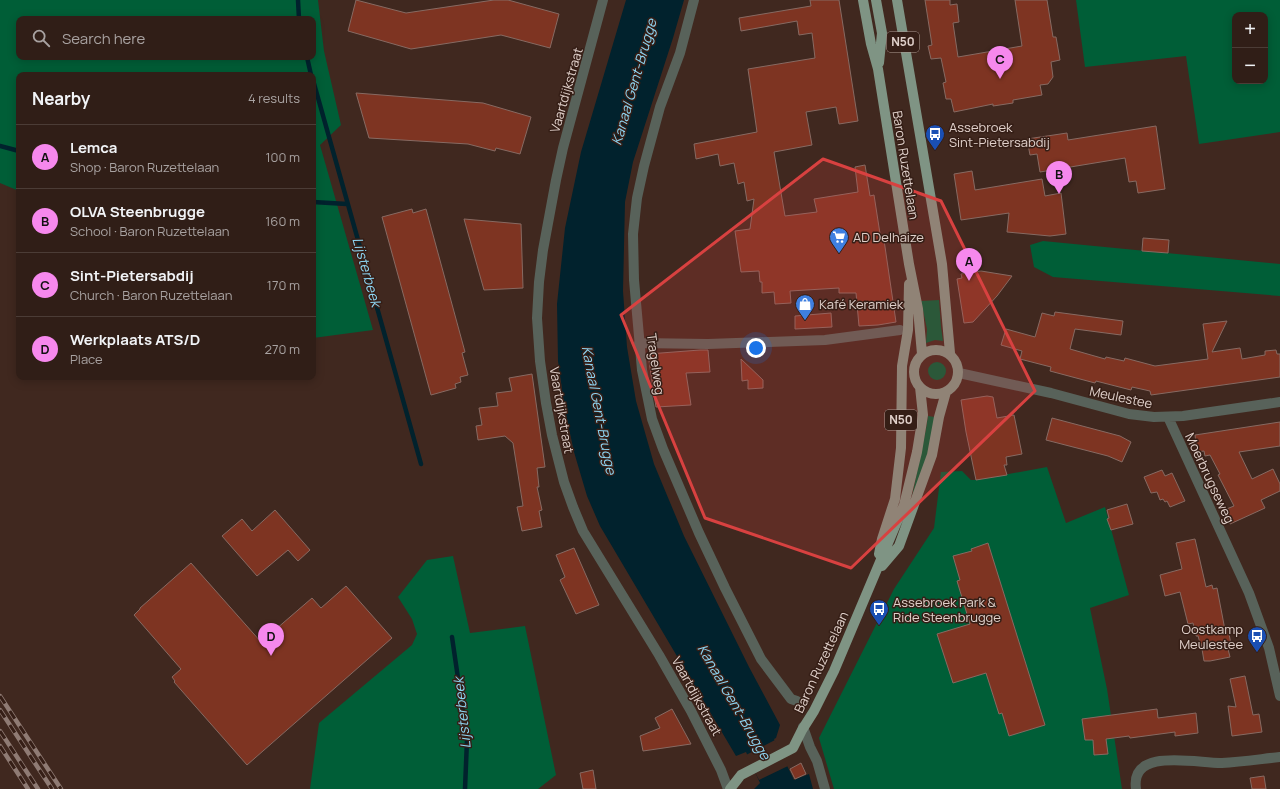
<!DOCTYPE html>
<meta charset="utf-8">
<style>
:root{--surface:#301e17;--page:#3c2b24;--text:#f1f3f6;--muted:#a8a2a1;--line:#4b3c36;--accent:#f688ed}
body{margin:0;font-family:Manrope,sans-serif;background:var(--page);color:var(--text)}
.controls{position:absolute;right:12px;top:12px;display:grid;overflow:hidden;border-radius:8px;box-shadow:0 2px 10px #0003}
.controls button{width:36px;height:36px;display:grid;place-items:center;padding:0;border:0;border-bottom:1px solid var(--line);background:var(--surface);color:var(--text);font:20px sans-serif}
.you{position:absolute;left:756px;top:348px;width:14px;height:14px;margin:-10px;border:3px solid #fff;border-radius:50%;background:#1a73e8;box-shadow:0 0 0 6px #1a73e833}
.badge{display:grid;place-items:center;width:26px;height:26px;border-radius:50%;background:var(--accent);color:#111;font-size:13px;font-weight:700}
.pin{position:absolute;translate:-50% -33px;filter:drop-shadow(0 1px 2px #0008)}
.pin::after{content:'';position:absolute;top:21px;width:14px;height:12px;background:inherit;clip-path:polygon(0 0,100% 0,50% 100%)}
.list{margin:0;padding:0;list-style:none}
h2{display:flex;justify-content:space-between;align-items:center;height:52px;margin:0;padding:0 16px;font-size:17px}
h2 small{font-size:13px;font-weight:400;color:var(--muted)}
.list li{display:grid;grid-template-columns:26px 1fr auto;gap:12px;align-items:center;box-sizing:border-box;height:64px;padding:0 16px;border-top:1px solid var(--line)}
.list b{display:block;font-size:15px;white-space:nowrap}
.list p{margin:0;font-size:13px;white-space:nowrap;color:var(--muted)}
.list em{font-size:13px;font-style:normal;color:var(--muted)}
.icon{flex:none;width:22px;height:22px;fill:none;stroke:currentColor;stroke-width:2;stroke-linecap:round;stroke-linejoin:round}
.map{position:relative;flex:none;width:1280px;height:789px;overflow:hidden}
.search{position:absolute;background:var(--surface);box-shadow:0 2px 10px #0003;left:16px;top:16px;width:300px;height:44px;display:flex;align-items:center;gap:10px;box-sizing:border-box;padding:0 14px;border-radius:8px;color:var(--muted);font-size:15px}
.panel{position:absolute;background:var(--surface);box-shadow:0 2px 10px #0003;left:16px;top:72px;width:300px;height:308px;border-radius:8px}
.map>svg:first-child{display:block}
.green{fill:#005e37;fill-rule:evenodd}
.water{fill:#01222d}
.pier{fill:#40281f}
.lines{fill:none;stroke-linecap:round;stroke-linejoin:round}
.stream{stroke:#01222d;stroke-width:4.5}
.building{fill:#7e3422;stroke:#876a62}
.minor{stroke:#58625a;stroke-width:10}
.tertiary{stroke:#58625a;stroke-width:10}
.primary{stroke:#7f9484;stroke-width:10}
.rail-casing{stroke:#8f7b74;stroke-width:4.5}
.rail{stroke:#351e16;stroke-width:3;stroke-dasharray:9;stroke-linecap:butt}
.marked{fill:#d84140;fill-opacity:0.2;stroke:#d84140;stroke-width:3;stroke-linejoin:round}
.labels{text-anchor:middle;stroke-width:3;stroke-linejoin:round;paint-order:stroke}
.shield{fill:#351e16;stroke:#ad9b94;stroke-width:1}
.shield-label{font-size:12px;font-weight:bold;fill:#e0d0ca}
.street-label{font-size:13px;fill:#e0d0ca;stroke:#351e16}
.poi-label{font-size:13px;fill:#e0d0ca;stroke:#351e16;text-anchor:start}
.water-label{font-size:14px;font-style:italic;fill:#8dd5f2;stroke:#351e16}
</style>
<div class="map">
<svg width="1280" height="789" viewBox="0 0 1280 789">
<rect width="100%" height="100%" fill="#40281f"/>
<!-- green -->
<path class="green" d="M0 0H318L324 51 341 125 320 145 373 330 313 338V75H19V191L0 183ZM19 19H313V57H19Z
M1076 0H1280V132L1199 144 1186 56 1085 67ZM1235 15H1265V81H1235Z
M1043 241 1280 264V296L1053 277 1034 267 1030 245Z
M939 300 941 327 943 341 935 340 926 343 927 329 921 301Z
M928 371a9 9 0 1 1 18 0a9 9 0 1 1-18 0Z
M928 416 935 417 928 453 910 506 926 429Z
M1047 467 1066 523 1105 507 1129 595 1090 608 1107 689 1122 789H834L819 738 894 589 934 528 941 472 962 471 971 480H976Z
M453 556 470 633 525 626 556 775 538 789H310L319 723 412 645 417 634 412 619 398 597 427 560Z"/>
<!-- water -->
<path class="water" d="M626 0H684L673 38 633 162 625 202 623 291 627 347 636 401 654 464 684 536 749 667 780 725 776 738 774 739 794 780 809 774 813 789H754L760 783 746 752 736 756 600 526 587 496 574 452 565 410 558 361 557 304 565 228 581 152Z"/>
<!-- pier -->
<path class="pier" d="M775 740 788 766 759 780 746 755Z"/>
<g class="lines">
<!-- stream -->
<path class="stream" d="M298 0 299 19
M307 57 311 75
M313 80 421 464
M0 146 19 151
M313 202 347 204
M452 637 467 740 465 789"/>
</g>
<!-- building -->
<path class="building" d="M356 0 406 13 494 0H508L559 14 550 48 501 35 411 49 348 31Z
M810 0H839L858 121 839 124 836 107 806 112 812 145 774 152 785 216 817 212 814 199 858 192 855 167 865 165 870 196 874 195 881 240H884L896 322 878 325 859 326 856 293H839V288L790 291 791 303 775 304 774 292 762 293V282H760L759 271 741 272 735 231 750 229 754 199 747 201 744 182 738 184 734 163 720 166 718 154 696 159 694 144 757 132 748 69 815 58 812 33 799 35 797 21 741 31 739 18 811 6Z
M925 0H950V5L957 4 959 22 953 23 958 57 1022 46 1015 0H1047L1053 37H1056L1060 60 1051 62 1053 77 1048 84 1040 85 1042 95 1013 100V103L993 106V104L954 112 951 99H946L943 83 946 82 941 58 931 59 928 46 932 45Z
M356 93 483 103 531 117 520 154 496 148 495 151 468 144 369 138Z
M1156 126 1165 189 1138 193 1136 181 1129 182 1125 158 1040 172 1037 154 1030 155 1027 139 1067 133 1068 140Z
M972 171 975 190 1042 179 1045 196 1061 193 1066 234 1050 236 1007 232 1009 213 961 220 954 174Z
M412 209 413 213 426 209 465 352 462 353 468 375 460 377 461 382 455 384 456 388 431 395 382 217Z
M464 219 521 224 523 288 484 290Z
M1143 238 1169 240 1168 253 1142 251Z
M981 271 1012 276 997 296 973 322 964 323 957 279 962 278 961 274Z
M1055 312 1123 321 1121 335 1075 329 1070 349 1105 359 1106 357 1124 361 1125 358 1155 366 1208 359 1203 324 1227 321 1212 352 1240 348 1242 359 1265 355V351L1276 350 1277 354H1280V377L1151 395 1150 391 1132 387 1131 390 1096 381 1095 383 1050 371 1051 367 1020 359 1022 351 1001 345 1006 329 1035 337 1042 313 1054 316Z
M831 313 832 327 795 329V316Z
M700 350H708L710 372 686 373 691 405 656 407 648 354Z
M741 359 763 380V388L748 389V380L742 381Z
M532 374 545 467 537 468 539 487H537L542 510 539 511 542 527 522 531 517 507 523 506 513 443 505 436 478 440 476 426 482 425 479 408 498 406 496 393 512 391 509 378Z
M987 396 993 397 997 418 1014 415 1022 454 1006 457 1007 465H1004L1007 475 976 480 966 432 961 400Z
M1052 418 1120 436 1131 442 1122 462 1108 456 1046 440Z
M1280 422V446L1239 452 1252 479 1273 469 1280 484V491L1261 500 1265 508 1230 524 1224 510 1234 506 1218 475 1220 474 1210 455 1205 456 1204 451 1197 452 1195 435Z
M1162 470 1165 476 1172 473 1185 501 1170 507 1167 501 1165 502 1163 499 1160 500 1157 492 1151 493 1144 477Z
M1127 504 1133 524 1111 530 1107 519 1109 518 1107 510Z
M275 510 310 550 298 561 288 550 257 576 222 536 242 519 252 531Z
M1195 539 1206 587 1212 585 1213 589 1217 588 1225 630 1228 629 1231 644 1227 645 1230 657 1210 661H1204L1201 643H1200L1198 636H1196L1193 623 1188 624 1180 592 1165 596 1160 575 1182 569 1176 543Z
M988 543 1045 725 1009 736 1002 713 999 714 986 673 953 683 937 634 970 624 957 581 960 580 953 556 972 551 971 549Z
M574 548 599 605 576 614 560 580 565 577 556 555Z
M191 563 261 642 312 598 321 608 346 586 392 638 247 765 174 682 175 681 172 677 181 669 134 615 140 609V608Z
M1245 676 1253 715 1259 714 1262 732 1232 736 1228 706 1236 707 1230 679Z
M672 709 691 744 643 751 640 736 660 728 655 718Z
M1157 709 1158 718 1196 713 1198 733 1175 736V732L1130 738 1129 736 1106 739 1108 754 1094 755 1093 740H1085L1082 719Z
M801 763 806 774 795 779 790 769Z
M593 770 596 789H583L580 773Z
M1264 776 1266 789H1252L1250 778Z"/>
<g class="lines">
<!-- minor -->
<path class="minor" d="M694 0 680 53 660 107 644 166 637 198 633 234 634 280 642 370 652 419 663 449 699 533 725 588 761 659 791 699 797 701
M639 343 708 344 825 340 900 330
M959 373 1051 393 1129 414 1154 417 1183 416 1280 402
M1168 417 1249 593 1269 648 1280 696
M803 727 810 747 817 761 825 789
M1136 789C1130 746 1199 764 1222 763 1241 762 1261 759 1280 757"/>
<!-- tertiary -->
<path class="tertiary" d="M603 0 563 148 556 180 543 250 539 282 537 318 540 361 546 403 552 435 564 482 573 507 583 531 659 655 691 711 721 770 728 789"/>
<!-- primary -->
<path class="primary" d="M863 0 871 44 878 69 909 264 918 309 922 354
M876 0 882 33 879 63
M897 0 942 264 950 353
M914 372a22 22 0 1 1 44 0a22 22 0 1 1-44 0Z
M879 554 882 539 895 499 901 448 902 366 908 330 909 284
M882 566 899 546 932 455 939 417 946 392
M730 789 741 775 793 748 802 730 814 711 834 671 904 505 917 452 923 415 920 387"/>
<!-- rail casing -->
<g class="rail-casing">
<path id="rail" d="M0 696 61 789
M0 710 52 789
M0 731 38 789
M0 746 28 789"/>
</g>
<!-- rail -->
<use href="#rail" class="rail"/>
</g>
<!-- marked area -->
<path class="marked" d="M823 159 941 201 1035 391 851 568 705 518 621 315Z"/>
<!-- icons -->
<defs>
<g id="bus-pin" transform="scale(1)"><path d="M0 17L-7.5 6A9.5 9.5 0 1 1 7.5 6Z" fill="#1a4fb4" stroke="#351e16"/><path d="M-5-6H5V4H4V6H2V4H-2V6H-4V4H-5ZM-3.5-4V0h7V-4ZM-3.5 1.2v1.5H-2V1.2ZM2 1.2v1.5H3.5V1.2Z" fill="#fff"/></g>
<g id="supermarket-pin" transform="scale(1)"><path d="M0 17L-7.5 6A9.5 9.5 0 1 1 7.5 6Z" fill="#3f7fe0" stroke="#351e16"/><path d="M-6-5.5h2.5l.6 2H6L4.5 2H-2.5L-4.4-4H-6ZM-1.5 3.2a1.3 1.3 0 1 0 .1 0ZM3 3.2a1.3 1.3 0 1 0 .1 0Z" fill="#fff"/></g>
<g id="shop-pin" transform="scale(1)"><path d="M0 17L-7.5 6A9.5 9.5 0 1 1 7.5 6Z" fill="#3f7fe0" stroke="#351e16"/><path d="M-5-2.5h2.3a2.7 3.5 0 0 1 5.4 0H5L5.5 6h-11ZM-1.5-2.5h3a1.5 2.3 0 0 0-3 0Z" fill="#fff"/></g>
</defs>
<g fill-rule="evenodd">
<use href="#bus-pin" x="935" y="134"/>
<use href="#supermarket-pin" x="839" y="237"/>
<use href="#shop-pin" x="805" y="304"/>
<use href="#bus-pin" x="879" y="609"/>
<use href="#bus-pin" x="1257" y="636"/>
</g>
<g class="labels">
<!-- shield labels -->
<g class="shield">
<rect x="887" y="32" width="32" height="20" rx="3"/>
<rect x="885" y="410" width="32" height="20" rx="3"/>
</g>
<g class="shield-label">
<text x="903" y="46">N50</text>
<text x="901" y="424">N50</text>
</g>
<!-- street labels -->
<g class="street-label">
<text transform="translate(566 90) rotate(-74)" y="5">Vaartdijkstraat</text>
<text transform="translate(906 165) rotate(81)" y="5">Baron Ruzettelaan</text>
<text transform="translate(656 364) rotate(82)" y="5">Tragelweg</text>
<text transform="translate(1121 397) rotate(12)" y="5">Meulestee</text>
<text transform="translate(562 410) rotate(80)" y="5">Vaartdijkstraat</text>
<text transform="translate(1210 478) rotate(65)" y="5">Moerbrugseweg</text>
<text transform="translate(821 662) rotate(-65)" y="5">Baron Ruzettelaan</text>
<text transform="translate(697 696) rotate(61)" y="5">Vaartdijkstraat</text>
</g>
<!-- poi labels -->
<g class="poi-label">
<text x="949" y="132">Assebroek<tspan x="949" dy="15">Sint-Pietersabdij</tspan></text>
<text x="853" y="242">AD Delhaize</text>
<text x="819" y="309">Kafé Keramiek</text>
<text x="893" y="607">Assebroek Park &amp;<tspan x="893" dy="15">Ride Steenbrugge</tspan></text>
<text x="1243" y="634" text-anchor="end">Oostkamp<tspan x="1243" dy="15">Meulestee</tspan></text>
</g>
<!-- water labels -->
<g class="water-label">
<text transform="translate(634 82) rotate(-74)" y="5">Kanaal Gent-Brugge</text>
<text transform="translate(367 272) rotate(74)" y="5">Lijsterbeek</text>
<text transform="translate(599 410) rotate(79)" y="5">Kanaal Gent-Brugge</text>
<text transform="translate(734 702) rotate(60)" y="5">Kanaal Gent-Brugge</text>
<text transform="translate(462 713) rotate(-96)" y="5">Lijsterbeek</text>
</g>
</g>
</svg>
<div class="controls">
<button>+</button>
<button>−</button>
</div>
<div class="you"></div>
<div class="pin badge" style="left:969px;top:281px">A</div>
<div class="pin badge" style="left:1059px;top:194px">B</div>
<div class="pin badge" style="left:1000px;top:79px">C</div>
<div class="pin badge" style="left:271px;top:656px">D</div>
<div class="search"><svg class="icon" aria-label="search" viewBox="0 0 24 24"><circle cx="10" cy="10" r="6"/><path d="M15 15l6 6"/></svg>Search here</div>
<section class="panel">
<h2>Nearby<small>4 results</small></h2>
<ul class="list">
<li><span class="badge">A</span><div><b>Lemca</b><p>Shop · Baron Ruzettelaan</p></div><em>100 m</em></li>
<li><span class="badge">B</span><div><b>OLVA Steenbrugge</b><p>School · Baron Ruzettelaan</p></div><em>160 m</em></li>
<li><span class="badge">C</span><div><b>Sint-Pietersabdij</b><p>Church · Baron Ruzettelaan</p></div><em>170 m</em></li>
<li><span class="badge">D</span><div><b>Werkplaats ATS/D</b><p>Place</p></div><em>270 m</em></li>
</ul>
</section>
</div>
